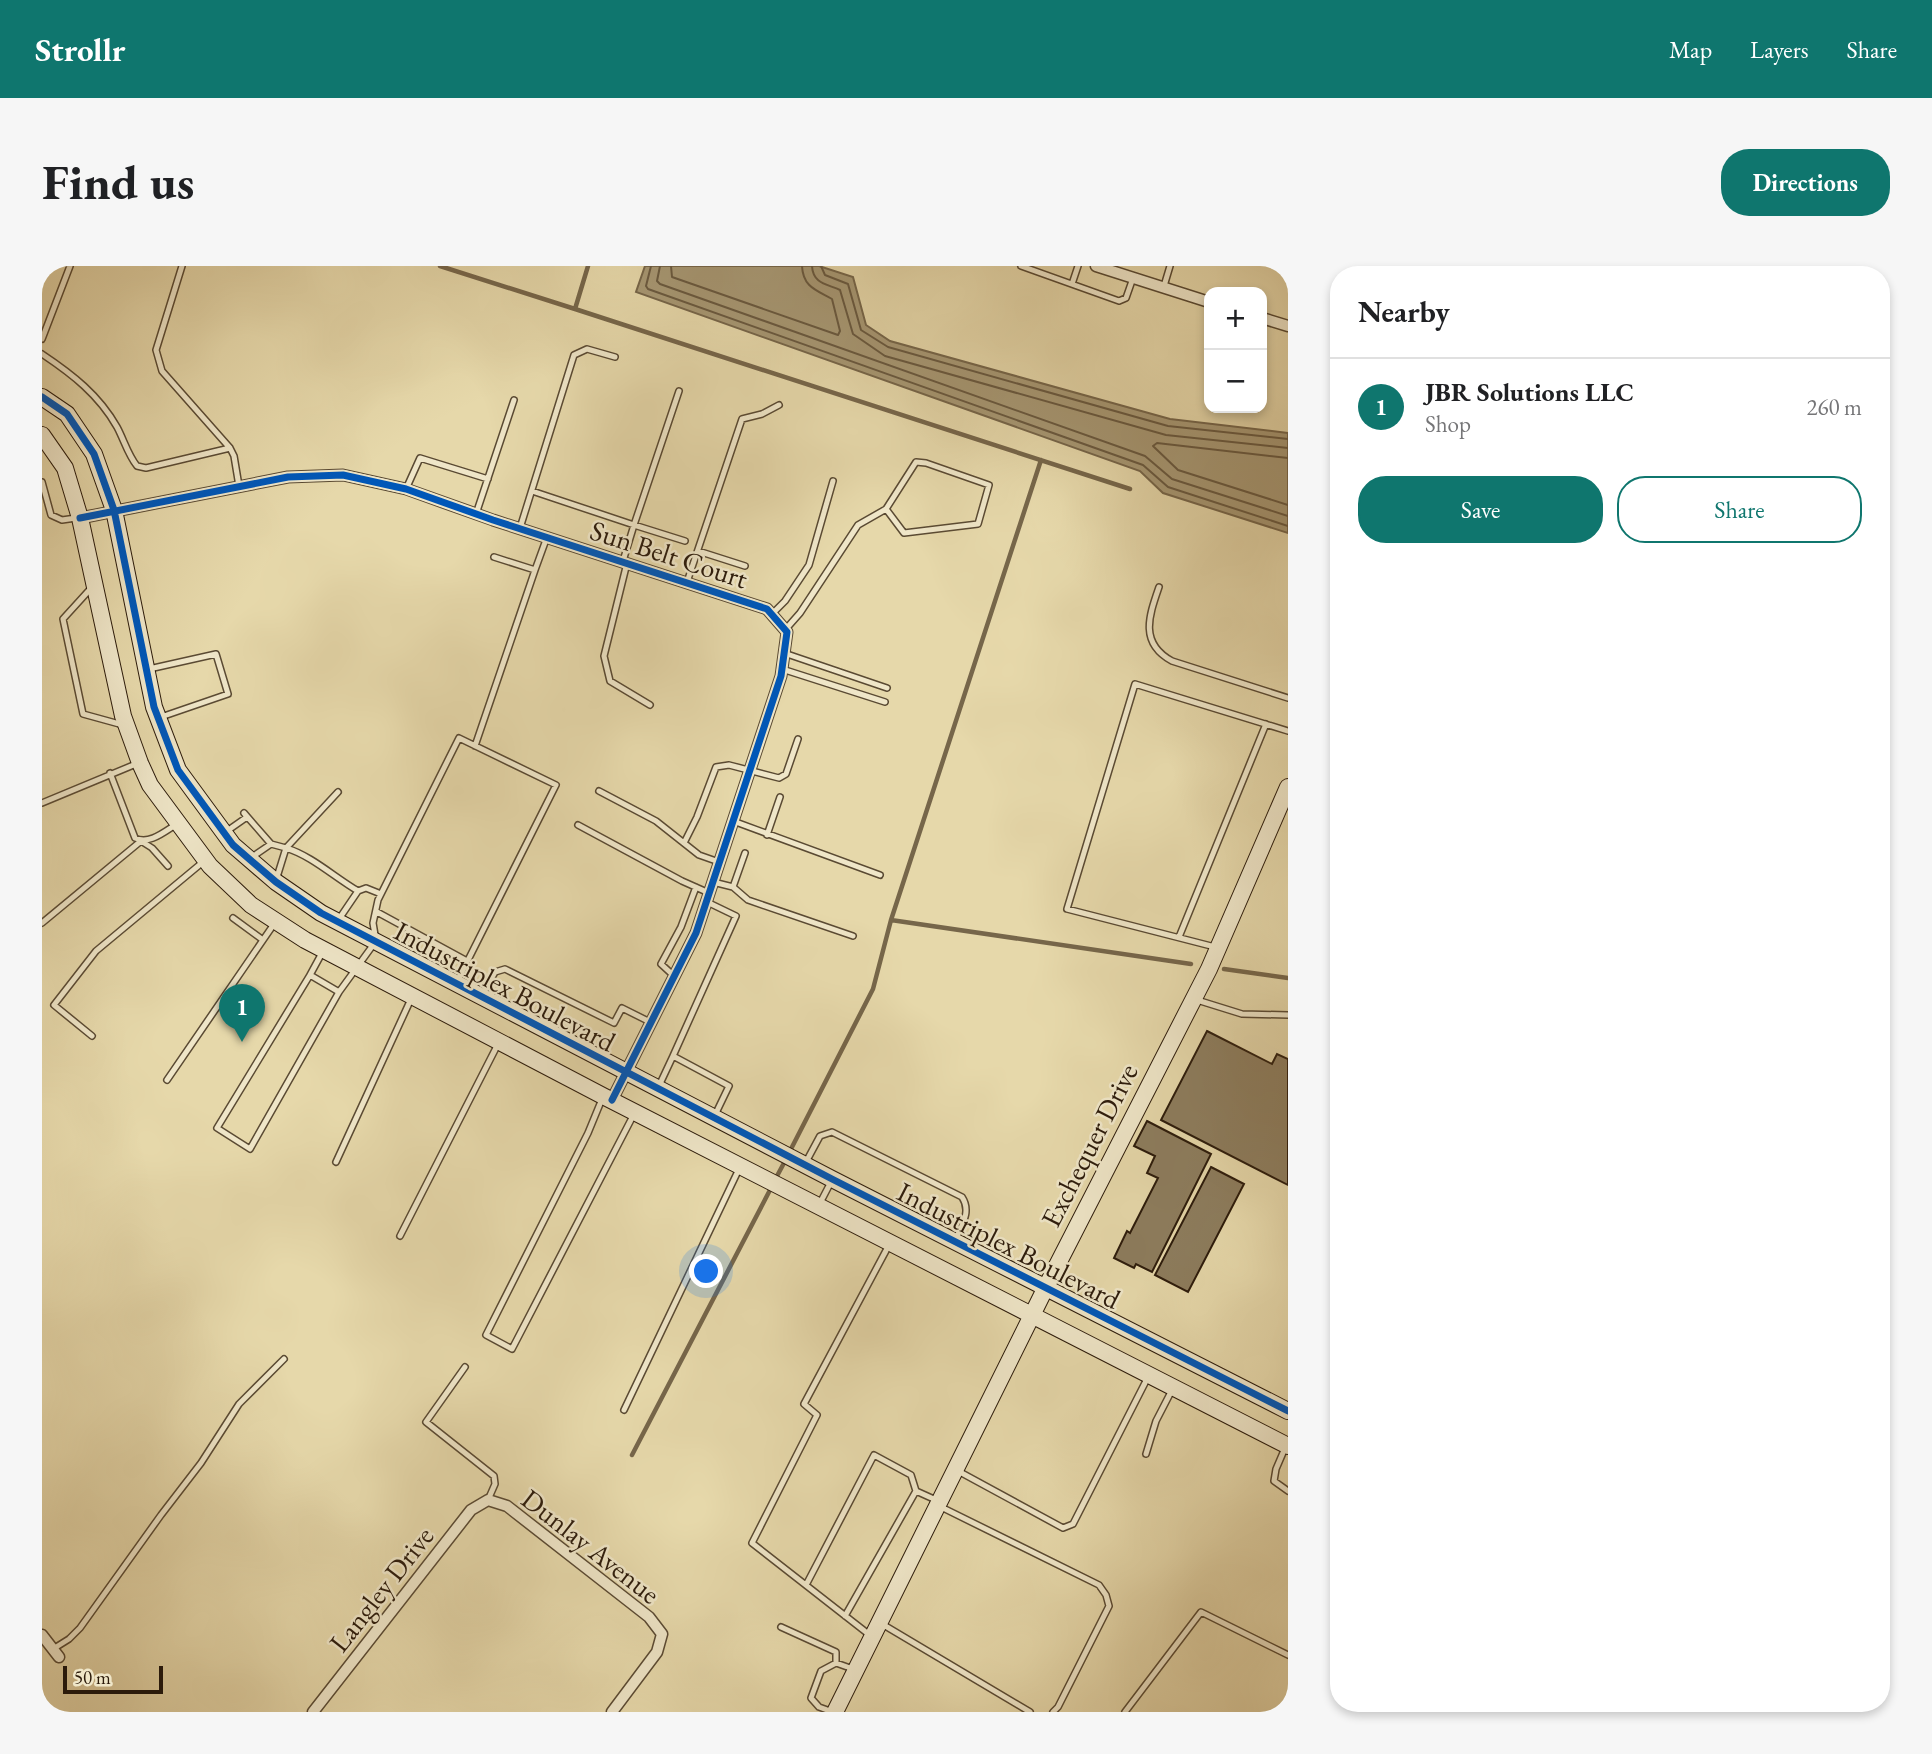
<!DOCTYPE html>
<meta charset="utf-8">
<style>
:root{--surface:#fff;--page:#f6f6f6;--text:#202124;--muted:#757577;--line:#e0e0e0;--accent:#0f766e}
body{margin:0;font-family:"EB Garamond",serif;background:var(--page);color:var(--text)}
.controls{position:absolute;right:21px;top:21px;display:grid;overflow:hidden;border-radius:14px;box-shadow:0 4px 10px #0003}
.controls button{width:63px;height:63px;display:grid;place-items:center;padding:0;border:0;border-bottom:2px solid var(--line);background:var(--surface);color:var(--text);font:35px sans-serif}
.scale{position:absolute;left:21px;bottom:18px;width:100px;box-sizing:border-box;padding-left:7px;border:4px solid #2c1b0b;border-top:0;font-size:19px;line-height:24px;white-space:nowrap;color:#2c1b0b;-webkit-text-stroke:5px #efe6c8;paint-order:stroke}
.you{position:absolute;left:665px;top:1006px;width:24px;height:24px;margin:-18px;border:5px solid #fff;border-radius:50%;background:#1a73e8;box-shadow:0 0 0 10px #1a73e833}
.badge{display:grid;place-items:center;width:46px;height:46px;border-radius:50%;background:var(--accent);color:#fff;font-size:23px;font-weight:700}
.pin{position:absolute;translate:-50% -58px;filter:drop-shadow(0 2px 4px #0008)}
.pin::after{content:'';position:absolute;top:37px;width:24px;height:21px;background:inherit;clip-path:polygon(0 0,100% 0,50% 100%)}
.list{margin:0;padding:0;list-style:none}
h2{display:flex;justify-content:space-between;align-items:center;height:91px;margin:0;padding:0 28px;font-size:30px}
h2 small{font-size:23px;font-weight:400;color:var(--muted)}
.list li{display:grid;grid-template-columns:46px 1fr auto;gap:21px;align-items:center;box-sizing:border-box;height:98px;padding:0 28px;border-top:2px solid var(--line)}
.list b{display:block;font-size:26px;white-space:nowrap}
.list p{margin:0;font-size:23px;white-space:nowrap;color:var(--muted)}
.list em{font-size:23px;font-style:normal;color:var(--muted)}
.actions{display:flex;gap:14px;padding:21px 28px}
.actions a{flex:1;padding:16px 0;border:2px solid var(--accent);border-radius:28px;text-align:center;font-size:24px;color:var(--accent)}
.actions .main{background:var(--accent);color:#fff}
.map{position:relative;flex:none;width:1246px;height:1446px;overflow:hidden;border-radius:28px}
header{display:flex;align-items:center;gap:42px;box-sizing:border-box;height:98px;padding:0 35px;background:var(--accent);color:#fff}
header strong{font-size:33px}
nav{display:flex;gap:38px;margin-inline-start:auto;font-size:24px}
.intro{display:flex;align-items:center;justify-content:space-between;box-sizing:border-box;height:168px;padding:0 42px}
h1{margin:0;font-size:49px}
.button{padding:18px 32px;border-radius:28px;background:var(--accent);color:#fff;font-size:24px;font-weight:700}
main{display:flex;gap:42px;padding:0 42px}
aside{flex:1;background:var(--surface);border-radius:28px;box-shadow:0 4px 10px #0003}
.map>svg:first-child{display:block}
.water{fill:#a79874;stroke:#76664a;stroke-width:2}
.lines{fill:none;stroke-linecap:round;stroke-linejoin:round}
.shore{stroke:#6a5a40;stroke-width:2}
.stream{stroke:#76664a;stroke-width:4.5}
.building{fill:#8d7d5e;stroke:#2c1b0b;stroke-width:2}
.lane-casing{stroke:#5a4a33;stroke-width:8}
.street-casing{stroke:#5a4a33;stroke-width:13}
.secondary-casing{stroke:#2c1b0b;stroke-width:18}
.lane{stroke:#efe6c8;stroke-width:5}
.street{stroke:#efe6c8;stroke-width:10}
.secondary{stroke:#efe6c8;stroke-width:16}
.cycleway-casing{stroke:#efe6c8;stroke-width:11}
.cycleway{stroke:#0057b8;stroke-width:7}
.labels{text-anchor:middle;stroke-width:5;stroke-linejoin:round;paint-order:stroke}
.street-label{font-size:28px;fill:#2c1b0b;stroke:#efe6c8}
</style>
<header>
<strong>Strollr</strong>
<nav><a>Map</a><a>Layers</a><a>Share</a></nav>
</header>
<div class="intro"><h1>Find us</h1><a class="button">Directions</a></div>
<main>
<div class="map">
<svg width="1246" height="1446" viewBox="0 0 1246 1446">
<rect width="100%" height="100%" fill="#e6d8aa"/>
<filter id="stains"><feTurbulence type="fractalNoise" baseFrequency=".00286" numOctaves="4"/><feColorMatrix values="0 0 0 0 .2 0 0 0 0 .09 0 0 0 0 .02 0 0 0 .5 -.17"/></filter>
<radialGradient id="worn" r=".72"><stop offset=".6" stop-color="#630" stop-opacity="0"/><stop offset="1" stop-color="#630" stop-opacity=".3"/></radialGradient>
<!-- water -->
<path class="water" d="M603 0H777L811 11 824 59 848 75 1128 153 1246 167V267L1121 227 1098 205 594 26Z"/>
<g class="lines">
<!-- shore -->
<path class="shore" d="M609 0 604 20 606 23 1101 199 1126 221 1246 260
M618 0 615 15 618 18 1103 190 1130 213 1246 250
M629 0 630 11 796 69 798 65 790 33C774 24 761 21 760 0
M770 0C771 18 785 18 798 24L811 68 843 90 1124 169 1246 182
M779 0 783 9 806 18 819 64 846 81 1126 160 1246 173
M1246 192 1115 177 1111 180 1136 204 1246 239"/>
<!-- stream -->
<path class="stream" d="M398 0 533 43 546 0
M533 43 1088 223
M999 194 849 654 1149 698
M1182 703 1246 712
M749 883 831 723 849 654
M735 910 742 897
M590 1189 728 924"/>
</g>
<!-- building -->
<path class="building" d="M1165 765 1230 798 1235 788 1246 793V919L1119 854Z
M1105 855 1169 888 1110 1006 1094 998 1092 1002 1072 992 1085 965 1088 967 1116 912 1105 907 1113 890 1092 880Z
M1169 901 1202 918 1146 1026 1113 1009Z"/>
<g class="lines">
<!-- lane casing -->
<g class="lane-casing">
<path id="lane" d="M140 0 114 84 120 105 188 182 192 190 197 220
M979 0 1077 35 1084 32 1091 12
M1030 18 1036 0
M1122 20 1128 0
M0 73 28 0
M0 88C30 108 57 129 75 161 82 174 86 189 95 200L104 202 188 182
M0 216 9 249 20 254 34 252
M364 223 378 192 446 213
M490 225 592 259 637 125
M434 248 472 134
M478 262 532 89 545 83 573 91
M656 285 703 300
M452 291 493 304 505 271
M581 295 592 259 643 275
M585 297 562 390 568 415 608 439
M645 316 700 153 720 148 737 139
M51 320 21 353 41 448 81 459
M1117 321C1107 350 1097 377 1130 395L1246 432
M730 348 743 335 767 299 791 215
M743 364 758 347 816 259 844 243 874 196 884 197 947 219 936 258 862 267 844 243
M742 387 845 422
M107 403 174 388 186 428 119 451
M740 403 843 436
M433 480 493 304
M68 507 93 572C108 579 123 565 135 558
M557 525 614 555 657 589 677 596
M296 526 244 582C270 590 292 611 316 625L297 653
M0 537 94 498
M202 547 229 578 244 582 235 611
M691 555 838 609
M536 559 640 615 667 627
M185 565 205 551
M725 569 738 531
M642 577 655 551 674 501 687 499 737 512 744 508 756 473
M210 591 229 578
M671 616 691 621 703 587
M691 621 706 634 811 670
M316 625 324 622 339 628
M335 646 425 695
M191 652 221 674
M0 657 99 575 110 582 126 600
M1137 671 1224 458
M1173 681 1025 643 1093 418 1246 465
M280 687 268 709 297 726 334 675 331 657 336 634 417 472 514 519 415 716
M268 709 175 862 208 883 297 726
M632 710 619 698 639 661 654 621
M441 728 453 706 463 703 572 757 580 742 608 756
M1155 734 1200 748 1246 749
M50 770 12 739 54 685 161 596
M631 790 694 650 665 636
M125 814 232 658
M616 822 631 790 687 820 673 849
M560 833 546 867 444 1069 470 1083 592 848
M294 896 369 733
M764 896 778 870 790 866 920 931C930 946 919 960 913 975
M777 939 790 914
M358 970 456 778
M423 1101 384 1156 452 1210 453 1218 446 1234
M582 1144 697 903
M1243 1182 1234 1203 1232 1215 1246 1225
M1104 1188 1114 1155 1130 1124
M916 1205 1021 1262 1031 1258 1106 1111
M897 1240 1057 1319 1064 1329 1067 1340 1016 1441 1011 1446
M764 1319 832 1189 869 1209 874 1225
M803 1350 874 1225 894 1234
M840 1358 988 1446
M739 1361 794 1386V1397
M829 1370 710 1277 775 1149 762 1138 847 979
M11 1383 27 1373 38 1362 119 1249 159 1197 197 1138 242 1093
M791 1446 777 1441 769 1432 779 1405 794 1397 811 1403
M1083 1446 1159 1346 1246 1389"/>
</g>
<!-- street casing -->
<g class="street-casing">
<path id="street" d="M1054 0 1167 36
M1220 52 1246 60
M38 252 246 211 301 209 364 223 451 254 725 343 745 366 739 410 654 667 570 834
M0 1369 17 1391
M271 1446 429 1244 446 1234 465 1240 607 1351 620 1368 615 1386 570 1446"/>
</g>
<!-- secondary casing -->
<g class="secondary-casing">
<path id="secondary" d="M0 131 25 148 52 188 72 244 112 441 136 504 191 579 234 616 279 647 790 913 1246 1145
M0 169 23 202 38 252 81 450 98 497 108 519 168 600 209 639 263 674 561 830 1246 1180
M793 1446 1004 1021 1167 703 1246 521"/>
</g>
<!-- lane -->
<use href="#lane" class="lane"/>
<!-- street -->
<use href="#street" class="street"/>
<!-- secondary -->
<use href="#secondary" class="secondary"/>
<!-- cycleway casing -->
<g class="cycleway-casing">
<path id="cycleway" d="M0 131 25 148 52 188 72 244 112 441 136 504 191 579 234 616 279 647 790 913 1246 1145
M38 252 246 211 301 209 364 223 451 254 725 343 745 366 739 410 654 667 570 834"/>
</g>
<!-- cycleway -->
<use href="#cycleway" class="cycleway"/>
</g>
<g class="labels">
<!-- street labels -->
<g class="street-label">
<text transform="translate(627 288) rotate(18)" y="10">Sun Belt Court</text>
<text transform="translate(463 720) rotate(28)" y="10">Industriplex Boulevard</text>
<text transform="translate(1047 879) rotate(-63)" y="10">Exchequer Drive</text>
<text transform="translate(967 979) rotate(27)" y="10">Industriplex Boulevard</text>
<text transform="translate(549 1280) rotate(38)" y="10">Dunlay Avenue</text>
<text transform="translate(339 1323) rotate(-52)" y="10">Langley Drive</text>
</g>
</g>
<rect width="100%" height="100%" filter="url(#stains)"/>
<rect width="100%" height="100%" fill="url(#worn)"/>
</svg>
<div class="controls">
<button>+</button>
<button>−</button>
</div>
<div class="scale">50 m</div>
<div class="you"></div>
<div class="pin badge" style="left:200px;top:776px">1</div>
</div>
<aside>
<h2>Nearby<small></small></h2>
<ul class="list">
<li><span class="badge">1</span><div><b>JBR Solutions LLC</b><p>Shop</p></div><em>260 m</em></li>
</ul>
<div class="actions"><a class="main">Save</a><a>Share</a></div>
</aside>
</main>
